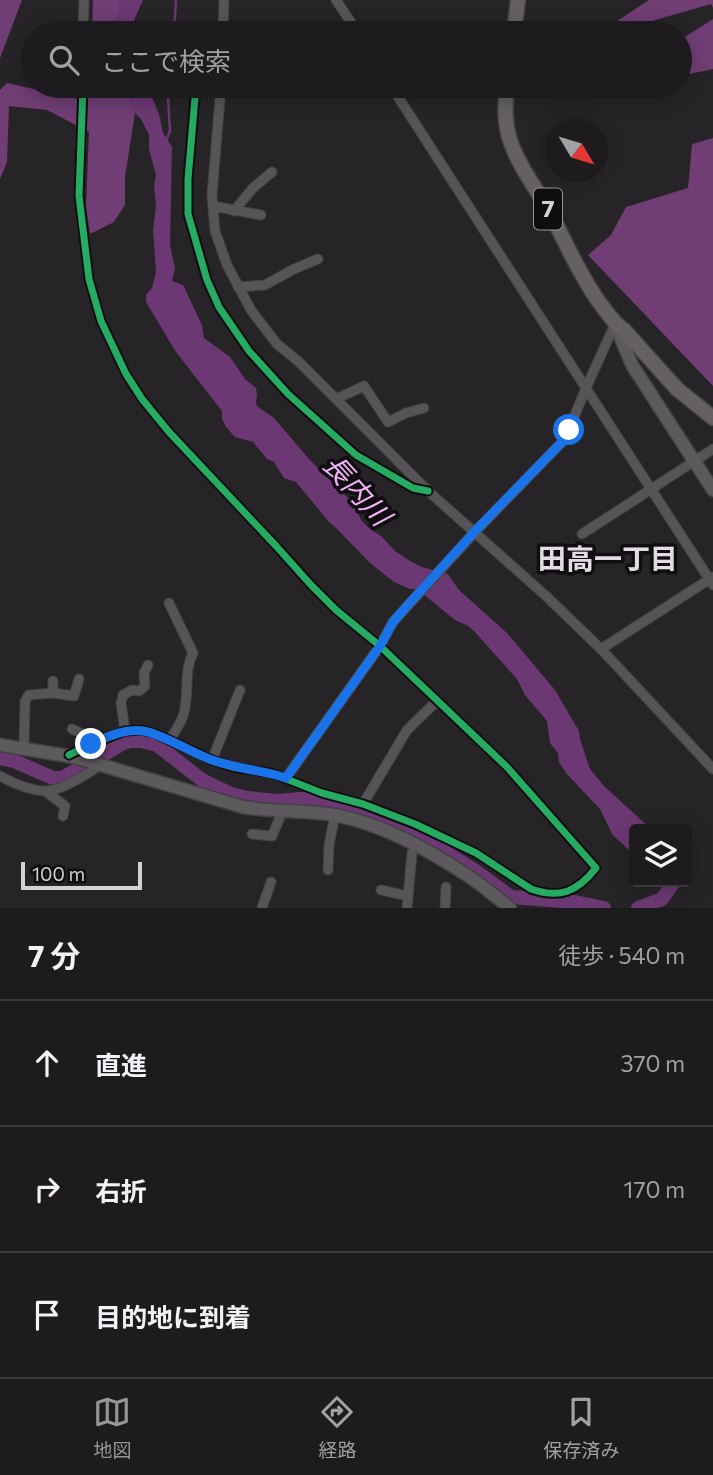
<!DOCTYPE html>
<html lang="ja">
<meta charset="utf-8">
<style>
:root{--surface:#1d1b1d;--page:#2a282a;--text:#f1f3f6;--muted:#a0a1a4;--line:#3b393b;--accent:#979498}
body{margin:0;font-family:Commissioner,"Noto Sans JP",sans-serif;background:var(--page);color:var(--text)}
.controls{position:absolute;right:21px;bottom:21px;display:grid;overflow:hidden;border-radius:7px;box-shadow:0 4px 18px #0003}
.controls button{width:63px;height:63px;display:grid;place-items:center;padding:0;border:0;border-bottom:2px solid var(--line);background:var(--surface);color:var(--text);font:35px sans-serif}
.compass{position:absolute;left:545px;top:119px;width:63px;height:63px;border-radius:50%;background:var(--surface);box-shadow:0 4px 18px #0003;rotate:128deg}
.scale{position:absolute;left:21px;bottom:18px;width:121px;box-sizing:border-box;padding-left:7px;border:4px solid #d4d1d5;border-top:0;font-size:19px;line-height:24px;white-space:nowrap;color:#d4d1d5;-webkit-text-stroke:5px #0f0d0f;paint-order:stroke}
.stop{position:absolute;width:21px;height:21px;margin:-16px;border:5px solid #1a73e8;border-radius:50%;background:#fff}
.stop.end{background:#1a73e8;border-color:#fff;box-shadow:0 2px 7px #0008}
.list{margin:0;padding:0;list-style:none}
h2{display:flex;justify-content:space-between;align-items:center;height:91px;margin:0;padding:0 28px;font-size:30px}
h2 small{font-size:23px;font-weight:400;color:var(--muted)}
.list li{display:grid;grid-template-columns:46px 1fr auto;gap:21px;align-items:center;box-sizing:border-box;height:126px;padding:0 28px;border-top:2px solid var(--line)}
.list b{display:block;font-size:26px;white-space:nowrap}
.list em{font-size:23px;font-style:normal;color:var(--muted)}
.icon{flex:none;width:38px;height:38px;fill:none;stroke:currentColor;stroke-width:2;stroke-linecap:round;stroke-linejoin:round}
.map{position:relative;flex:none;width:713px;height:908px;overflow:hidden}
.search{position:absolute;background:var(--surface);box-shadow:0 4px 18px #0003;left:21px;right:21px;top:21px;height:77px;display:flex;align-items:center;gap:18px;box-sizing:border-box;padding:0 24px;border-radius:38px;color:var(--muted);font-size:26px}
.sheet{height:469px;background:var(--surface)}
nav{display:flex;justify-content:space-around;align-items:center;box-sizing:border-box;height:98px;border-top:2px solid var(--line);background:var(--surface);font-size:19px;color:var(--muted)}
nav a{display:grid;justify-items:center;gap:4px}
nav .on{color:var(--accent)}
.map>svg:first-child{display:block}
.forest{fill:#703d75}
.water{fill:#6c3873}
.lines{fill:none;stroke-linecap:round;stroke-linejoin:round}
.stream{stroke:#6c3873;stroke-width:2.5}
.river{stroke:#6c3873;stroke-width:14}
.street-casing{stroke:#434143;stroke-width:11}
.secondary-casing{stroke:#434143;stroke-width:15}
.primary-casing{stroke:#434143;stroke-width:17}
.street{stroke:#575457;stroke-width:9}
.secondary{stroke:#5d5a5d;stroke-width:12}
.primary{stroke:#646064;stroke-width:14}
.cycleway-casing{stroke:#0f0d0f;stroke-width:11}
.cycleway{stroke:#26ab63;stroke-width:7}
.route{stroke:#1a73e8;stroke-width:9}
.labels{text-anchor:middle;stroke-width:7;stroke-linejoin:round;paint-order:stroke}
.shield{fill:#0f0d0f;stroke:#99969a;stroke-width:2}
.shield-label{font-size:24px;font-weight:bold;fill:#d4d1d5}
.water-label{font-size:28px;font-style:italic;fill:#f3b2f9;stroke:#0f0d0f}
.neighbourhood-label{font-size:28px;font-weight:bold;fill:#e3dce4;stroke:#0f0d0f}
</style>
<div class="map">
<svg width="713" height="908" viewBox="0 0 713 908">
<rect width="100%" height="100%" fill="#272427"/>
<!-- forest -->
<path class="forest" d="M0 0H22L0 58Z
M93 0H119V12L112 33H92Z
M649 0H713V8L711 4 610 33H599Z
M713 19V69L680 76V40Z
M7 83 78 99 86 86H121L128 96 135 113 125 177V205L114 222 90 234 86 206 89 132 47 110 9 106 7 162 0 179V90Z
M713 138V386L588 255 611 235 626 207 688 188 692 144Z"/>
<!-- water -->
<path class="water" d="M119 0H143L132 25 131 33H112L119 12Z
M121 86H145L151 95 159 114 163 133 172 147 170 245 175 269 172 281 183 285 202 325 204 338 230 357 245 379 256 388 257 395 256 401 257 406 274 418 309 459 354 504 361 520 370 529 381 536 395 551 410 561 422 567 448 574 459 590 508 634 555 690 579 731 580 739 590 769 604 786 651 829H634V855L612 834 600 809 566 773 559 762 558 753 550 743 547 721 525 695 517 679 474 631 468 626 455 620 417 589H410L394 582 370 563 337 529 329 522 296 482 284 478 274 462 267 459 253 442 235 437 226 427 222 419V411L176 352 146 302V295L152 288 156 272 153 230 156 206 154 186 156 175 149 149V135L141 119 135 113 128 96Z"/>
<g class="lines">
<!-- stream -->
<path class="stream" d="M174 33 176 0
M166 141 170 131 168 97 171 86"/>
<!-- river -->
<path class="river" d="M0 758 14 761 53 778H62L110 751 123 743 137 740 157 745 202 780 231 794 247 798 277 801 312 798 334 801 361 811 442 850 474 870 511 897 575 902 604 908
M638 908 662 899 674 882"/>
<!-- street casing -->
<g class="street-casing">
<path id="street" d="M336 0 358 33
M83 33 84 0
M223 33 224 0
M221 86 212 195 215 231 227 265 251 310 277 344 298 361 428 491 546 596 601 649 713 769
M391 86 713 585
M213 206 261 215
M234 211 253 188 272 172
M238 287 265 285 294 269 318 259
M336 399 364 386 388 422 406 413 424 408
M582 534 713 449
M169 603 193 653C183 672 190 696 183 716 180 725 174 733 169 741
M601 649 713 577
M53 693V681
M72 729 97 741
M125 731 121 703 123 695 132 690 139 691 145 686 144 673 148 665
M24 748 25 701 29 695 53 693 74 696 79 679
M69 755 91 744 125 731 141 730 154 733 212 760 232 767 271 773 322 793 363 804 415 824 476 853 531 889C560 899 577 892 596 868L507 767 380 646 336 610 311 585 277 547 169 432 142 399 126 374 101 321 89 279 79 196 83 86
M212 760 240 690
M0 776C13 783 28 790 44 791 62 791 86 774 101 765
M286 778 380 646 393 622 475 532 565 439 586 388 615 324
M45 791 65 806 63 816
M363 804 407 730 438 700
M252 834 272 836 283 810
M328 870 329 845 335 815
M381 890 408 896
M262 908 271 882
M407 908 412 853
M445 908 446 887"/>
</g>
<!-- secondary casing -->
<g class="secondary-casing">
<path id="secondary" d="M615 324 632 365 713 490
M0 745 74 757 243 807C273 812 304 810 335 815 382 824 427 849 467 875 482 885 496 897 510 908"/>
</g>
<!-- primary casing -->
<g class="primary-casing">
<path id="primary" d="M514 33 518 0
M507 86C505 104 504 122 510 140 518 165 536 188 549 211 566 242 578 273 599 302 607 312 613 323 624 330L677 389 713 418"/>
</g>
<!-- street -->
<use href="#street" class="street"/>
<!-- secondary -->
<use href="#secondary" class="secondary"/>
<!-- primary -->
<use href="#primary" class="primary"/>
<!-- cycleway casing -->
<g class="cycleway-casing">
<path id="cycleway" d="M196 86 188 179V214L207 280 219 307 249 351 288 394 356 455 413 488 428 491
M69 755 91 744 125 731 141 730 154 733 212 760 232 767 271 773 322 793 363 804 415 824 476 853 531 889C560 899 577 892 596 868L507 767 380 646 336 610 311 585 277 547 169 432 142 399 126 374 101 321 89 279 79 196 83 86"/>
</g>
<!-- cycleway -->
<use href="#cycleway" class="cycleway"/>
</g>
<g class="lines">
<!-- route -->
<path class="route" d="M91 744C107 737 125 728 143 731 163 734 191 753 212 760 237 769 262 770 286 778L380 646 393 622 405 608 475 531 565 439 569 430"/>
</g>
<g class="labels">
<!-- shield labels -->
<rect class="shield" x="534" y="188.5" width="28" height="41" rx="5"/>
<g class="shield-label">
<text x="548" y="217">7</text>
</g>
<!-- water labels -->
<g class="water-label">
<text transform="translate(357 490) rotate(48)" y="10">長内川</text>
</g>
<!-- neighbourhood labels -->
<g class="neighbourhood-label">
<text x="608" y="569">田高一丁目</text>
</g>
</g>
</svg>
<div class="controls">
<button><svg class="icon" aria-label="layers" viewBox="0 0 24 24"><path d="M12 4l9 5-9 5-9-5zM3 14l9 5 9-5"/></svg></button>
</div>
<svg class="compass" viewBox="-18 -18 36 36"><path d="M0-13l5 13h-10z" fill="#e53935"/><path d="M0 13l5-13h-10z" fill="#a0a1a4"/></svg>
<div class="scale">100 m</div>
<div class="stop" style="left:569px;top:430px"></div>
<div class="stop end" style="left:91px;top:744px"></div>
<div class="search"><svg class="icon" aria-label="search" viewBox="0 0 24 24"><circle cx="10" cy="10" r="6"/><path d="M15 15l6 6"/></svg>ここで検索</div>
</div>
<section class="sheet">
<h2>7 分<small>徒歩 · 540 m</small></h2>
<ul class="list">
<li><svg class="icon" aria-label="ahead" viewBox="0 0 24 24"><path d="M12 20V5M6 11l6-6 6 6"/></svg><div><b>直進</b></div><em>370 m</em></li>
<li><svg class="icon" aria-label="right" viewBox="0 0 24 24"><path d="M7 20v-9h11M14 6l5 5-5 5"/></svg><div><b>右折</b></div><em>170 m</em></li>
<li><svg class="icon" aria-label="arrive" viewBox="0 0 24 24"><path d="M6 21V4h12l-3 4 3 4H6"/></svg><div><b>目的地に到着</b></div></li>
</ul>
</section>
<nav>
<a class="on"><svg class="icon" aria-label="map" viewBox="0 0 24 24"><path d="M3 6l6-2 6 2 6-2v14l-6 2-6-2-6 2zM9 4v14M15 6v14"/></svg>地図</a>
<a><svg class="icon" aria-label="directions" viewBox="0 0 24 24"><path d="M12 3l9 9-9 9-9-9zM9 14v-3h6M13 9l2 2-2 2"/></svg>経路</a>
<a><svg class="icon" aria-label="saved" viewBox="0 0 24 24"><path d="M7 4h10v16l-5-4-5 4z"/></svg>保存済み</a>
</nav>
